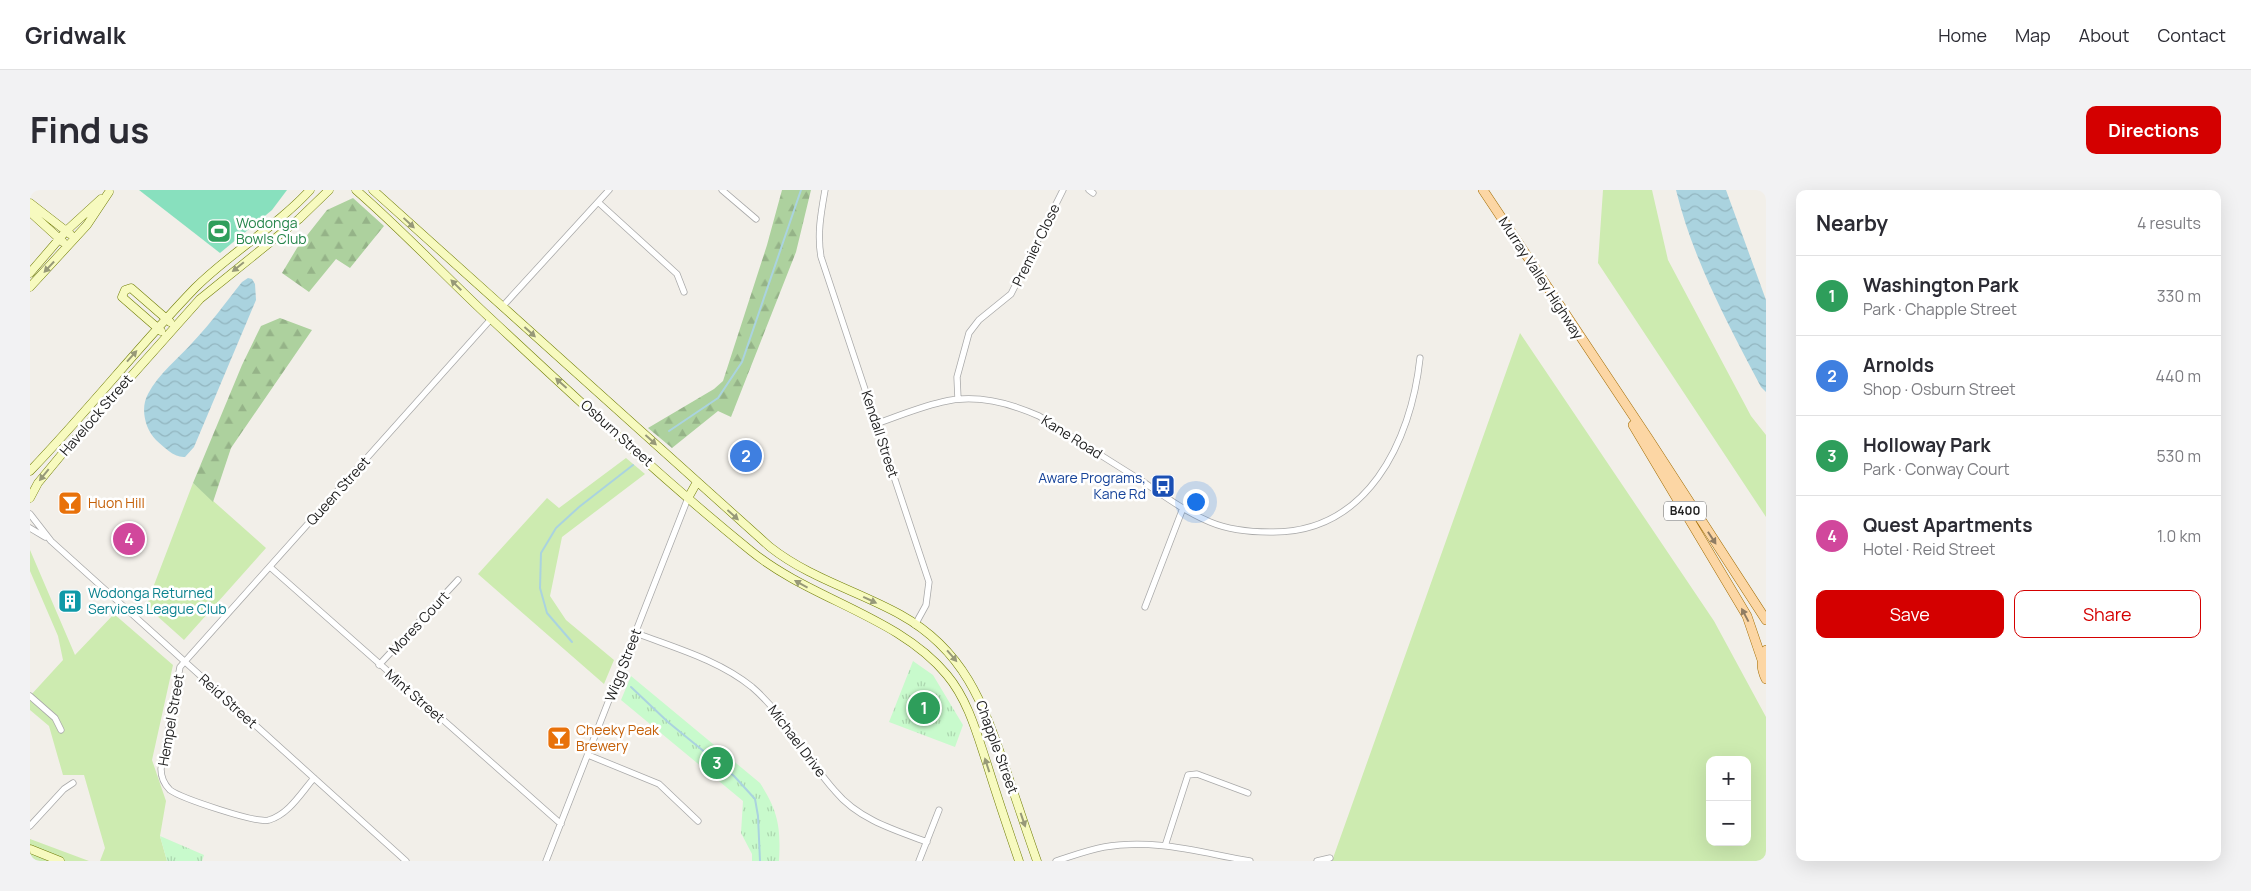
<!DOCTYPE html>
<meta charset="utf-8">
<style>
:root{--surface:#fff;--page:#f2f2f3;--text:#2b2b33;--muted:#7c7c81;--line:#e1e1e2;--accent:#d40000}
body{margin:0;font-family:Manrope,sans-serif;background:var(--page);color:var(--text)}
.controls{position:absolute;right:15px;bottom:15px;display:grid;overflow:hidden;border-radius:10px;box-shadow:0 5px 20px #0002}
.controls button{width:45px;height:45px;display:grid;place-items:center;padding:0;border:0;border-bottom:1px solid var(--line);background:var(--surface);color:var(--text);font:25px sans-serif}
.you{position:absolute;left:1165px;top:311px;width:18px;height:18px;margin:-12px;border:4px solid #fff;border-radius:50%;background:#1a73e8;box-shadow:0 0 0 8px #1a73e833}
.badge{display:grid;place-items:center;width:32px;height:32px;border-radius:50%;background:var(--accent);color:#fff;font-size:16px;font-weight:700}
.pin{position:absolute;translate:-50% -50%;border:2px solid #fff;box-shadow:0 1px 5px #0006}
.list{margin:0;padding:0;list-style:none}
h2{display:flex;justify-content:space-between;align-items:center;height:65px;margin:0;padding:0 20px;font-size:21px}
h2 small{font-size:16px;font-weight:400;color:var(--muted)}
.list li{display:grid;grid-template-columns:32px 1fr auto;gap:15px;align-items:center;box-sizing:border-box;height:80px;padding:0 20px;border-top:1px solid var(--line)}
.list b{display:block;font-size:19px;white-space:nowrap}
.list p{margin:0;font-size:16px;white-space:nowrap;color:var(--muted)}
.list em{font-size:16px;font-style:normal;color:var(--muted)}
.actions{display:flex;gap:10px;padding:15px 20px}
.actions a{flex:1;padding:11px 0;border:1px solid var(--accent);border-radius:10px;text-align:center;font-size:18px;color:var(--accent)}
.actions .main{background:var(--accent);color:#fff}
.map{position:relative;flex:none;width:1736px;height:671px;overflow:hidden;border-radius:10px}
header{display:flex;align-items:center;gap:30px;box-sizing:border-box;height:70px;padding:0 25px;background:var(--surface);border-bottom:1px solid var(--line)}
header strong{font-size:24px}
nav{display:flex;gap:28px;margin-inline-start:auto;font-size:18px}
.intro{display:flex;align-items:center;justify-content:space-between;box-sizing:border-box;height:120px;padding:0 30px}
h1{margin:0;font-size:35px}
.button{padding:12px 22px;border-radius:10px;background:var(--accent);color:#fff;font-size:18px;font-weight:700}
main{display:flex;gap:30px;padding:0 30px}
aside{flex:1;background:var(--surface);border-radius:10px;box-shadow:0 5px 20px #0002}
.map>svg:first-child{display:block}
.grass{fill:#cdebb0;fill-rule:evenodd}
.forest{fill:url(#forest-firs)}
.park{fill:url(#park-tufts)}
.pitch{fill:#88e0be}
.water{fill:url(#water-waves)}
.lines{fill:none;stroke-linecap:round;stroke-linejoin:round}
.stream{stroke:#aad3df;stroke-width:2}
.street-casing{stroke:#a9a9a9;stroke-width:7}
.secondary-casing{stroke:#707d05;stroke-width:9}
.primary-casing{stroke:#a06b00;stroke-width:10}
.street{stroke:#fff;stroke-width:5.5}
.secondary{stroke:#f7fabf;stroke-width:8}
.primary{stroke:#fcd6a4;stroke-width:9}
.oneway{fill:#979978}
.oneway2{fill:#8f7c63}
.labels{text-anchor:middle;stroke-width:5;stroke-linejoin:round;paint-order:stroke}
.shield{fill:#fff;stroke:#646464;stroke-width:1}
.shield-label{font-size:12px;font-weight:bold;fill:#222}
.leisure-label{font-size:14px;fill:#27864d;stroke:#fff;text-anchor:start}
.street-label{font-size:14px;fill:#222;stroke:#fff}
.transit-label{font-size:14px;fill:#164399;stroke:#fff;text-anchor:end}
.food-label{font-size:14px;fill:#c56008;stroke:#fff;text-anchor:start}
.culture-label{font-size:14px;fill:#0d838f;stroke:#fff;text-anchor:start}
</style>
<header>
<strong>Gridwalk</strong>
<nav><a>Home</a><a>Map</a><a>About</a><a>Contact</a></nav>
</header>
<div class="intro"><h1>Find us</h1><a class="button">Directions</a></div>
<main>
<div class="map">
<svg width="1736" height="671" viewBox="0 0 1736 671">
<defs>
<pattern id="forest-firs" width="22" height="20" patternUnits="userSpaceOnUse" patternTransform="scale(1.25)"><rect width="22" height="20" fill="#add19e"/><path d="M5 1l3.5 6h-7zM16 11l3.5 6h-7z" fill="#95b388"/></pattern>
<pattern id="park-tufts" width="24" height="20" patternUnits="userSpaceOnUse" patternTransform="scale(1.25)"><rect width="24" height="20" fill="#c8facc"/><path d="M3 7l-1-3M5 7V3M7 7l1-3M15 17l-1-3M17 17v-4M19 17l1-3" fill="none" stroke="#acd6af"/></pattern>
<pattern id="water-waves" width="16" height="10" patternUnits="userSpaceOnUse" patternTransform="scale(1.25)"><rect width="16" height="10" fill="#aad3df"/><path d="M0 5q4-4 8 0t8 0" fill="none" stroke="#92b5bf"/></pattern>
</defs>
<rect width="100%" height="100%" fill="#f2efe9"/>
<!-- grass -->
<path class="grass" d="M1573 0H1622L1638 70 1721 226 1736 245V327L1568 73Z
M1490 143 1684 431 1736 527V670L1734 671H1302ZM1680 570H1717V652H1680Z
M596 268 615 284 532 347 520 406 536 430 584 470 574 494 448 384 517 308 529 318Z
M163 293 236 358 154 450 116 416Z
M0 360 45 465 84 424 143 475 122 570 136 611 130 646 137 671H70L75 658 54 585H33L19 536 0 520V506L33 470 28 446 0 381Z
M0 649 59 671H0Z"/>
<!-- forest -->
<path class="forest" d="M752 0H781L766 62 701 227 688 221 642 258 618 238 684 199 693 191 737 55Z
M323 8 354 36 320 78 306 69 279 102 252 83 267 58 297 20Z
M250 128 282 140 201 258 183 312 163 293 212 175 231 136Z"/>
<!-- park -->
<path class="park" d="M883 471 903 485 933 535 925 557 859 532Z
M601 486 730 593C748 621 751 637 749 671H722V664L711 643 713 611 591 510Z
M130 646 174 665 172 671H137Z"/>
<!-- pitch -->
<path class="pitch" d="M109 0H257L242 20 190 63Z"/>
<!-- water -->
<path class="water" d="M1646 0H1696L1736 110V202L1731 197C1698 134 1663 70 1646 0Z
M218 88 222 89 225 94 226 110 164 257 155 267C144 268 134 257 126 250 115 239 110 218 118 204 128 184 149 168 163 152 181 133 196 112 212 92Z"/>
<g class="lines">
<!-- stream -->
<path class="stream" d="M639 241 688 208 712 172 771 0
M542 452 517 423 510 398 511 363 526 338 549 317 603 275
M601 497 638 532 704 586 725 609 728 626 730 671"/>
<!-- street casing -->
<g class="street-casing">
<path id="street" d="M692 0 726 29
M795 0C791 23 787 44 791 67L899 392 896 415 885 435
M1059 0 1063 3
M568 12 647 84 654 102
M472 117 579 0
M928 209 927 187 939 143 949 130 981 104 1033 0
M846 234C868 226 890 217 912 212 944 204 980 213 1009 226 1044 248 1078 270 1112 291 1134 306 1156 322 1180 332 1199 340 1219 342 1240 342 1337 344 1381 252 1390 168
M0 324 21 351 376 671
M0 338 15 347
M240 377 531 634
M1115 417 1153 318
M606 443C645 458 689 470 722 497 757 527 775 568 805 601 828 629 864 640 897 652
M349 475 428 390
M0 506 25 528 31 540
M558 565 629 594 668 631
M284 588C271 603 259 624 239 630 227 634 151 608 140 600 134 594 131 588 131 579L150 477 461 129
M0 636 34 599 43 593
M1135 656 1158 585 1167 584 1218 603
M516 671 658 308
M889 671 909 620
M1026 671C1042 666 1058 660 1074 657 1124 648 1172 663 1220 671
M1287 671 1300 668"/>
</g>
<!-- secondary casing -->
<g class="secondary-casing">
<path id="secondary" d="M326 0C373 41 415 86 460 128 545 207 631 288 721 361 781 410 868 426 917 485 938 510 947 544 957 574 967 606 978 639 989 671
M343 0 740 357C779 388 828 401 871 425 934 460 953 513 975 577 986 609 996 640 1007 671
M0 13 40 44
M0 22 33 52
M0 83 36 41 71 9
M0 97 57 35 79 2
M131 141 92 107 95 100 101 98 140 132
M0 281C57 222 108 157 165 98 201 62 246 37 280 0
M0 308 8 293 32 264 170 109 269 29 299 0
M658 308 667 292
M0 659 30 671"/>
</g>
<!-- primary casing -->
<g class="primary-casing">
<path id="primary" d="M1453 0 1618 248 1736 430
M1603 235 1717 426 1732 470
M1736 460C1730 470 1731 479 1736 489"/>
</g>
<!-- street -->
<use href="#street" class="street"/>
<!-- secondary -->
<use href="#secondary" class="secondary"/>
<!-- primary -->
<use href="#primary" class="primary"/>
</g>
<!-- one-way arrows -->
<defs><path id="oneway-solid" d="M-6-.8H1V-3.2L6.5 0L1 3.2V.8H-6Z" transform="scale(1.25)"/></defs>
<g class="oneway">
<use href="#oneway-solid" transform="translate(379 33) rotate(43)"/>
<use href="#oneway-solid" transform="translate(19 77) rotate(133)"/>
<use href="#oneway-solid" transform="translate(208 77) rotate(141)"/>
<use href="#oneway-solid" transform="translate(426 95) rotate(-135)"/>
<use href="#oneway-solid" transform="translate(500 142) rotate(42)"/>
<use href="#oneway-solid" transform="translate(102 166) rotate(-48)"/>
<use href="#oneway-solid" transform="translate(531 193) rotate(-138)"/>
<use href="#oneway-solid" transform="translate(621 250) rotate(42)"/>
<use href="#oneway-solid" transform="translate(14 285) rotate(129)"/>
<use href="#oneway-solid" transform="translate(703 325) rotate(42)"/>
<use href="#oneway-solid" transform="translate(771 394) rotate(-151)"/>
<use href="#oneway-solid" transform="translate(840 410) rotate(25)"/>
<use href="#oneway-solid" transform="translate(922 466) rotate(49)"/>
<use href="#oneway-solid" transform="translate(957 575) rotate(-108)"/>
<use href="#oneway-solid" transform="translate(993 630) rotate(71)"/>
</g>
<g class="oneway2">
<use href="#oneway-solid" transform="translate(1682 348) rotate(57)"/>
<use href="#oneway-solid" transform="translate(1715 425) rotate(-118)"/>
</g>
<!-- icons -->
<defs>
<g id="stadium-square" transform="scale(1.25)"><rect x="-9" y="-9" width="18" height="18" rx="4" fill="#2e9e5b" stroke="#fff"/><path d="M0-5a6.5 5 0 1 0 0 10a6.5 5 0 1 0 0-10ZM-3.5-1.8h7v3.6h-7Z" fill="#fff"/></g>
<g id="bus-square" transform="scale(1.25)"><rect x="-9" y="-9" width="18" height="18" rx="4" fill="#1a4fb4" stroke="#fff"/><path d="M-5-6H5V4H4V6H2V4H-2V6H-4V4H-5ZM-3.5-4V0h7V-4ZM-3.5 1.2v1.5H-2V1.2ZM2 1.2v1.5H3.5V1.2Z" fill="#fff"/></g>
<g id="bar-square" transform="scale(1.25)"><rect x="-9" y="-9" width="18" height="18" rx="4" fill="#e8710a" stroke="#fff"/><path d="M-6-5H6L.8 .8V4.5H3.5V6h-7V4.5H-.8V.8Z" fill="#fff"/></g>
<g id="building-square" transform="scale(1.25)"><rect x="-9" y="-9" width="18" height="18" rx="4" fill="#0f9aa8" stroke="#fff"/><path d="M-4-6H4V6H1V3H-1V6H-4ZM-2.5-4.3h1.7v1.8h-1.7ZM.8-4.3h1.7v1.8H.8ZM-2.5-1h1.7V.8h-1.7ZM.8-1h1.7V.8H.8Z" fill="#fff"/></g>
</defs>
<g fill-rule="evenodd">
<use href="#stadium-square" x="189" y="41"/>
<use href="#bus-square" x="1133" y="296"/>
<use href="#bar-square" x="40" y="313"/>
<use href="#building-square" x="40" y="411"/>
<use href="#bar-square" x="529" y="548"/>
</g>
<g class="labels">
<!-- shield labels -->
<rect class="shield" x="1634" y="311.5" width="42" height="19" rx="4"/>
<g class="shield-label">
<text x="1655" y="325">B400</text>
</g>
<!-- leisure labels -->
<g class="leisure-label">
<text x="206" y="38">Wodonga<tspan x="206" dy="16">Bowls Club</tspan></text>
</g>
<!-- street labels -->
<g class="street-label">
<text transform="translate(1006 55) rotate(-64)" y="5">Premier Close</text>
<text transform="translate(1511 88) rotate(57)" y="5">Murray Valley Highway</text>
<text transform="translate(66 225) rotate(-49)" y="5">Havelock Street</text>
<text transform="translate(587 243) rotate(42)" y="5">Osburn Street</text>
<text transform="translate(850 244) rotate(72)" y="5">Kendall Street</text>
<text transform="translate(1042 247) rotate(32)" y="5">Kane Road</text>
<text transform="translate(308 301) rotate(-48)" y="5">Queen Street</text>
<text transform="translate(389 433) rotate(-47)" y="5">Mores Court</text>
<text transform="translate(593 475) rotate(-69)" y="5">Wigg Street</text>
<text transform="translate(385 506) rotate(41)" y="5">Mint Street</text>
<text transform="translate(198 511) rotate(42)" y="5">Reid Street</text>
<text transform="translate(141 530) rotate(-80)" y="5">Hempel Street</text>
<text transform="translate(767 551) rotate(53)" y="5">Michael Drive</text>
<text transform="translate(967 557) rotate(70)" y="5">Chapple Street</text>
</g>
<!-- transit labels -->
<g class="transit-label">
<text x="1116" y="293">Aware Programs,<tspan x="1116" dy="16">Kane Rd</tspan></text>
</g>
<!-- food labels -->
<g class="food-label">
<text x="58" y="318">Huon Hill</text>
<text x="546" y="545">Cheeky Peak<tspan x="546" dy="16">Brewery</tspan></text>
</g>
<!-- culture labels -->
<g class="culture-label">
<text x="58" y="408">Wodonga Returned<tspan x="58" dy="16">Services League Club</tspan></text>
</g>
</g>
</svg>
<div class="controls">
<button>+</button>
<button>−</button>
</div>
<div class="you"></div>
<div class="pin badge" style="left:894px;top:518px;background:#2e9e5b">1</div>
<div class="pin badge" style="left:716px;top:266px;background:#3f7fe0">2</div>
<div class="pin badge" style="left:687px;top:573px;background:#2e9e5b">3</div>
<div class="pin badge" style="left:99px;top:349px;background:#d1479c">4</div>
</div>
<aside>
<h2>Nearby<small>4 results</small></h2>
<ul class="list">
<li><span class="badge" style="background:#2e9e5b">1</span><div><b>Washington Park</b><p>Park · Chapple Street</p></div><em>330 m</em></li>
<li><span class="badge" style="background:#3f7fe0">2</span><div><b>Arnolds</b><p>Shop · Osburn Street</p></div><em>440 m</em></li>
<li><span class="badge" style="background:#2e9e5b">3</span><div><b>Holloway Park</b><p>Park · Conway Court</p></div><em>530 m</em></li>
<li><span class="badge" style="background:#d1479c">4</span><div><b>Quest Apartments</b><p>Hotel · Reid Street</p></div><em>1.0 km</em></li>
</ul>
<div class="actions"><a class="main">Save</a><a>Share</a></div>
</aside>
</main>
